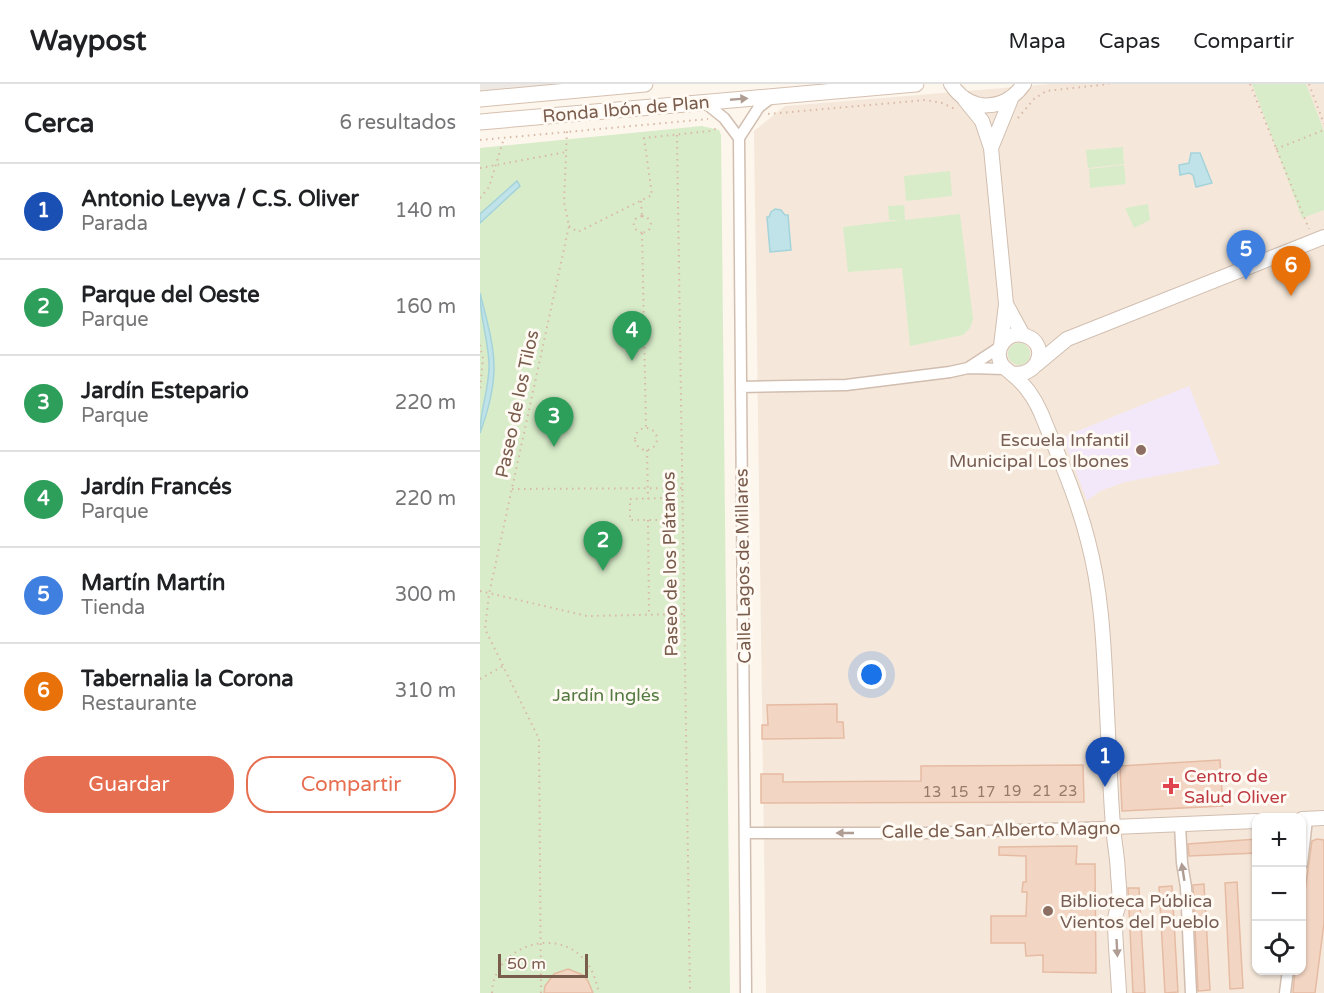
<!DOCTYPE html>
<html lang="es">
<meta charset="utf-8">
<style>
:root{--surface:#fff;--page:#f6f6f6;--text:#202124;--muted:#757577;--line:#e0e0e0;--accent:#e76f51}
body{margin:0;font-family:"Varela Round",sans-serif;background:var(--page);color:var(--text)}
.controls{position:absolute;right:18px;bottom:18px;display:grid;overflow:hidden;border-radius:12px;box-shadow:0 2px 4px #0004}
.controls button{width:54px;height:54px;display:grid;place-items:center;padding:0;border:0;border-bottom:2px solid var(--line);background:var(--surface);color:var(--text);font:30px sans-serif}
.scale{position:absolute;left:18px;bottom:15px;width:90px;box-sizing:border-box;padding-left:6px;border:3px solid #7a5c4d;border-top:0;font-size:16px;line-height:21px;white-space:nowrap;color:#7a5c4d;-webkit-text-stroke:4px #fffaf3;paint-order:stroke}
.you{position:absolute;left:392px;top:591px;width:21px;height:21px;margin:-15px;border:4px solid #fff;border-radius:50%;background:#1a73e8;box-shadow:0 0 0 9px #1a73e833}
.badge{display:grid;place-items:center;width:39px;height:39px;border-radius:50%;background:var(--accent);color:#fff;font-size:20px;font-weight:700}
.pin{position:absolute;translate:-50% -50px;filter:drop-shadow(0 2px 3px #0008)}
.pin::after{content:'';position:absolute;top:32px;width:21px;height:18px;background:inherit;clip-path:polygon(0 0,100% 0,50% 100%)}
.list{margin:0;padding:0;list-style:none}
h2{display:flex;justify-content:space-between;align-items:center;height:78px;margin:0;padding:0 24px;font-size:26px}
h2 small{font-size:20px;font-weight:400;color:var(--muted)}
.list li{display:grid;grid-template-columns:39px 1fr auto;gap:18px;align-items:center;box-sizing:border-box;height:96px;padding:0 24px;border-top:2px solid var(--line)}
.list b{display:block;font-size:22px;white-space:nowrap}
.list p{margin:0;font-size:20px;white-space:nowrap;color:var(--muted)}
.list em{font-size:20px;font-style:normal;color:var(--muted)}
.actions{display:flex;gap:12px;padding:18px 24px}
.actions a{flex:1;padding:14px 0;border:2px solid var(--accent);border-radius:24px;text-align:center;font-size:21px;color:var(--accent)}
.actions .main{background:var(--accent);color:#fff}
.icon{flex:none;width:33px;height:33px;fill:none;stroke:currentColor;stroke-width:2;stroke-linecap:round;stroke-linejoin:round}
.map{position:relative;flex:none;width:844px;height:909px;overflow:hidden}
header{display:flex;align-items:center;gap:36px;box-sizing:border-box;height:84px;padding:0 30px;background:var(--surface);border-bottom:2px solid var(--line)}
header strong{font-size:28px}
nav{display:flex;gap:33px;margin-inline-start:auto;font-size:21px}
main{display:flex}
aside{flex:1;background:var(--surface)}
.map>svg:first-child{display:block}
.residential{fill:#f5e8da;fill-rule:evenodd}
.industrial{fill:#efe9e4}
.education{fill:#f3e8fa}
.green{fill:#d8ecc9}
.water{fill:#bfe3e8;stroke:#a5d3da;stroke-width:1.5}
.building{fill:#f3d5c3;stroke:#e6bba3;stroke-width:1.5}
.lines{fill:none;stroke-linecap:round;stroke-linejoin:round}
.minor-casing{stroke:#d1beb0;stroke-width:13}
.tertiary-casing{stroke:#d1beb0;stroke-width:16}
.secondary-casing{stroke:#d6c0b0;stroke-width:17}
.path{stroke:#d9b8a5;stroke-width:2;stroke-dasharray:1.5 4.5;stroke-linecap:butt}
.minor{stroke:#fff;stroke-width:10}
.tertiary{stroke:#fff;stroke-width:14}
.secondary{stroke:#fff;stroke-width:15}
.oneway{fill:#af9d94}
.education-dot{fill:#8d6e63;stroke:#fffaf3;stroke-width:2}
.health-dot{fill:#e0444e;stroke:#fffaf3;stroke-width:2}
.labels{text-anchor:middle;stroke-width:6;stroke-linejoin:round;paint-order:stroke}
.number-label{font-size:15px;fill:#987a6a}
.street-label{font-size:18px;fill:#7a5c4d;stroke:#fffaf3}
.education-label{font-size:18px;fill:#785e54;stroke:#fffaf3;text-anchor:end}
.park-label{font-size:18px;fill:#537a41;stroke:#fffaf3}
.health-label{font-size:18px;fill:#be3a42;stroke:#fffaf3;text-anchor:start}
</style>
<header>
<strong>Waypost</strong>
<nav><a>Mapa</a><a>Capas</a><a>Compartir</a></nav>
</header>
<main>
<aside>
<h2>Cerca<small>6 resultados</small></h2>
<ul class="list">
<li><span class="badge" style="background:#1a4fb4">1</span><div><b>Antonio Leyva / C.S. Oliver</b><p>Parada</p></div><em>140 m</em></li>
<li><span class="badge" style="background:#2e9e5b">2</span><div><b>Parque del Oeste</b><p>Parque</p></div><em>160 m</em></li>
<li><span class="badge" style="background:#2e9e5b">3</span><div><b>Jardín Estepario</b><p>Parque</p></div><em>220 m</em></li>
<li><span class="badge" style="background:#2e9e5b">4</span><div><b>Jardín Francés</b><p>Parque</p></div><em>220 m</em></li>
<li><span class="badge" style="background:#3f7fe0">5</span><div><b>Martín Martín</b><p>Tienda</p></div><em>300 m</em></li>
<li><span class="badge" style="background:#e8710a">6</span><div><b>Tabernalia la Corona</b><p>Restaurante</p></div><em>310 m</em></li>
</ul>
<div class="actions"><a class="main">Guardar</a><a>Compartir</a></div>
</aside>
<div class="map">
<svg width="844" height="909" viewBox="0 0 844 909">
<rect width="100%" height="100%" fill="#fdf6ec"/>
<!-- residential -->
<path class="residential" d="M571 0H844V909H286L274 47 305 22ZM776 734H822V886H776Z"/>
<!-- industrial -->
<path class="industrial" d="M0 0H126L0 14Z"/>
<!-- education -->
<path class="education" d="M709 302 740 380 645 398 620 407 607 417 583 353Z"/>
<!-- green -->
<path class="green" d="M772 0H826L844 47V126L822 134Z
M222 42 239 46 241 51 250 909H0V64Z
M643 63 644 80 608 84 606 66Z
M644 81 646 100 610 104 609 85Z
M470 87 472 112 426 117 424 92Z
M668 120 670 136 654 144 645 124Z
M424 121 425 136 480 130 493 235 490 244 483 251 430 262 422 184 368 188 363 143 421 136H409L408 122Z
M528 270a11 11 0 1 1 22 0a11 11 0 1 1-22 0Z"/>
<!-- water -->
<path class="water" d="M711 69H720L732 99 716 103 713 91 709 89 700 91 699 81 709 79Z
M37 97 40 102 0 139V130Z
M295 125 301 126 305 131H308L311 166 290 168 287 133H289L291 128Z
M0 209C15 268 22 289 0 349 0 325 10 303 9 279 8 255 0 234 0 209Z"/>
<!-- building -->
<path class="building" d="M357 620V638H363L364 654 282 655V641H288L287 621Z
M740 676 743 722 642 727 640 682Z
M603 681 604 718 281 719V690H303V698L441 697V682Z
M777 755V769L709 772 708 760Z
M837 755 844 756V839L835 909H813L815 886H822V828L832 757Z
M597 762 596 780H615L616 889 563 888V871L546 872 545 859H511V832H546L547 808H542L543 798H546V772L519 771V763Z
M757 798 763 904 750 905 745 799Z
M724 800 730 906 718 907 713 801Z
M692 802 698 908 685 909 679 803Z
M648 804H659L665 909H653Z
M88 885 103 891 108 897 113 909H64L65 902 74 890Z"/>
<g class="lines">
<!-- minor casing -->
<g class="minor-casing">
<path id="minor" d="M224 18 244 34 259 54
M488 284 520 263
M261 303 366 301 470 288 488 284 525 285
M700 741 702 779 706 803 711 909
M266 749H446L633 743
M822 780 827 735
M266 909 259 54 279 23 292 13
M805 909 808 886"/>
</g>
<!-- tertiary casing -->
<g class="tertiary-casing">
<path id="tertiary" d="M471 0C490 29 524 28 544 0
M485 16 502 37 511 64 526 220 521 262
M511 64 531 15
M526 220 543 251
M557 280 587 255 844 153
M531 289C559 295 570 260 546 252 528 245 512 265 522 281 525 285 529 287 532 290 546 301 554 313 561 329 578 371 597 413 608 457 623 513 624 571 627 628 629 666 630 704 633 742 634 758 638 775 638 791 639 800 640 810 639 819 638 825 635 830 635 836 635 860 638 885 639 909
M822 735 844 734
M633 743 776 737"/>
</g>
<!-- secondary casing -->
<g class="secondary-casing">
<path id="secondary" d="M0 15 165 0
M0 38 436 0"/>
</g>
<!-- path -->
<path class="path" d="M770 0 829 145
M829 0 844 40
M288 30 446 16 462 19 475 25
M538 34 554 15 566 7 629 0
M197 51 210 909
M0 56 228 35
M796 65 844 46
M0 84 86 68
M0 114 9 103 24 54
M161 117 162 132
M162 132 167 133 171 140 169 146 163 149
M162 132C155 133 152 138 155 145L162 149
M89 142 98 148 172 111 164 54 230 47 238 44
M162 149 166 344
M0 261 3 275 0 306
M155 355a11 11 0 1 1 22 0a11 11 0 1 1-22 0Z
M167 366 168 415
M32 405 202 404
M185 414V436H150V415Z
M168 436 169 531
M0 507 107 532 205 530
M0 595 23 582
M12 909C13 862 79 840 107 879 114 888 116 898 119 909
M61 909 59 655 5 545 9 510 89 142 84 118 87 47"/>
<!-- minor -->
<use href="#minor" class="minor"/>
<!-- tertiary -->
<use href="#tertiary" class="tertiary"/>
<!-- secondary -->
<use href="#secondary" class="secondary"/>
</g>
<!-- one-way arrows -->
<defs><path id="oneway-solid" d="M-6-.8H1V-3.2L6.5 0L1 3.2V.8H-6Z" transform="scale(1.5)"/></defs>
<g class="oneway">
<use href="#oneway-solid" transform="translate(259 15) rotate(-5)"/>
<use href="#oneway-solid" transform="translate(365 749) rotate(180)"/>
<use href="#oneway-solid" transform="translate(703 788) rotate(-99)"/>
<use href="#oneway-solid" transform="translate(637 864) rotate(87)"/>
</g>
<!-- markers -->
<g class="education-dot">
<circle cx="661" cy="366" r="6"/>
<circle cx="568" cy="827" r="6"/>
</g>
<path class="health-dot" d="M688 693h6v6h6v6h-6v6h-6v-6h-6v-6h6z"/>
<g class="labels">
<!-- number labels -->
<g class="number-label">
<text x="532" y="712">19</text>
<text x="562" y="712">21</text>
<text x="588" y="712">23</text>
<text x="452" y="713">13</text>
<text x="479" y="713">15</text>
<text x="506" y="713">17</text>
</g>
<!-- street labels -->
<g class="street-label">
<text transform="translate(146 25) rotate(-5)" y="6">Ronda Ibón de Plan</text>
<text transform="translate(37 320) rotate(-78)" y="6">Paseo de los Tilos</text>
<text transform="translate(190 480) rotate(-91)" y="6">Paseo de los Plátanos</text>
<text transform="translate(263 482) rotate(-91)" y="6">Calle Lagos de Millares</text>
<text transform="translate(521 746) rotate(-1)" y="6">Calle de San Alberto Magno</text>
</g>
<!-- education labels -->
<g class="education-label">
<text x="649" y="362">Escuela Infantil<tspan x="649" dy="21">Municipal Los Ibones</tspan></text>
<text x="580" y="823" text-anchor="start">Biblioteca Pública<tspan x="580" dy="21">Vientos del Pueblo</tspan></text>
</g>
<!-- park labels -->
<g class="park-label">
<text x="126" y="617">Jardín Inglés</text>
</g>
<!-- health labels -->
<g class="health-label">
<text x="704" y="698">Centro de<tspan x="704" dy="21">Salud Oliver</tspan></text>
</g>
</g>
</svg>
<div class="controls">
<button>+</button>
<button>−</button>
<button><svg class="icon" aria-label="locate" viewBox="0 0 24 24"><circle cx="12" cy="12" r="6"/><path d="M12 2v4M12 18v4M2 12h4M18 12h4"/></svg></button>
</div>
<div class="scale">50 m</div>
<div class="you"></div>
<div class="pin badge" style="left:625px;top:703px;background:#1a4fb4">1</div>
<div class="pin badge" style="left:123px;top:487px;background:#2e9e5b">2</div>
<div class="pin badge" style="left:74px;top:363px;background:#2e9e5b">3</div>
<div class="pin badge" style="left:152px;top:277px;background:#2e9e5b">4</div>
<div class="pin badge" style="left:766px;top:196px;background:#3f7fe0">5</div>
<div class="pin badge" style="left:811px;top:212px;background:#e8710a">6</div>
</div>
</main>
